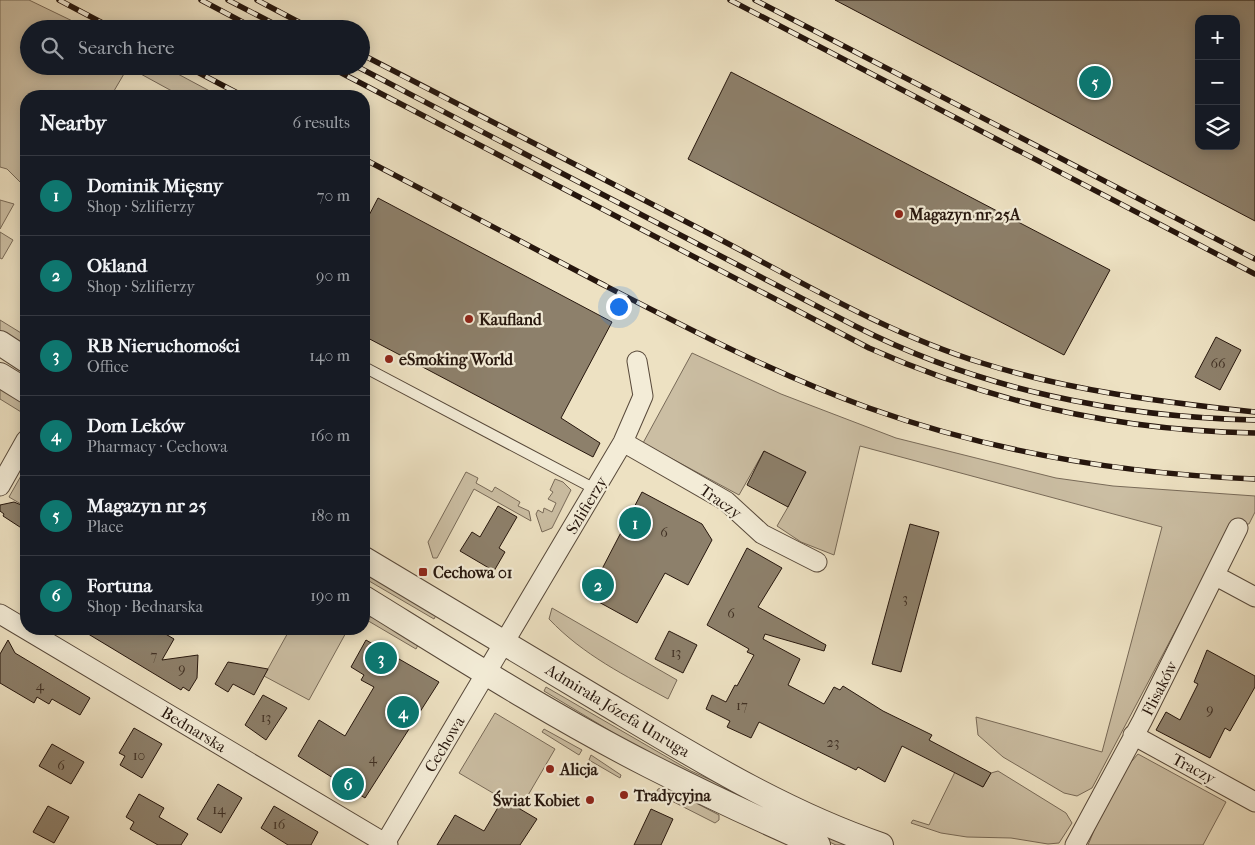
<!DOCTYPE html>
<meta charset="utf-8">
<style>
:root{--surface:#171b24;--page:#242831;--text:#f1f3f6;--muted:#9ea1a6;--line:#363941;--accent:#0f766e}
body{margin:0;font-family:"IM FELL French Canon",serif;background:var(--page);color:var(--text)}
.controls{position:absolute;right:15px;top:15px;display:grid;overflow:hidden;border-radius:10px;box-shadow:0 2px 12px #0003}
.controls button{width:45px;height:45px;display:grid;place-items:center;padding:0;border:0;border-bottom:1px solid var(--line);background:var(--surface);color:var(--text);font:25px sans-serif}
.you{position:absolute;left:618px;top:306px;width:18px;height:18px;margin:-12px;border:4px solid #fff;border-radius:50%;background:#1a73e8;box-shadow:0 0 0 8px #1a73e833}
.badge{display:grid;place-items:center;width:32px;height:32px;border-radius:50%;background:var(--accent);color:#fff;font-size:16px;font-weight:700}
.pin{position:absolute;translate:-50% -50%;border:2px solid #fff;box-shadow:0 1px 5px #0006}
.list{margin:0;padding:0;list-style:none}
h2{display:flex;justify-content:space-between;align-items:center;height:65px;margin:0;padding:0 20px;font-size:21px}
h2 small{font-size:16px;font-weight:400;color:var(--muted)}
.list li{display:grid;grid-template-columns:32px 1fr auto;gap:15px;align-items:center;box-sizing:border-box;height:80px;padding:0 20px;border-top:1px solid var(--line)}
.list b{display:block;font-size:19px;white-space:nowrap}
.list p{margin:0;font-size:16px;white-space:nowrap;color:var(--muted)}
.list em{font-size:16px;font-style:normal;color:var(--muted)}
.icon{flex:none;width:28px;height:28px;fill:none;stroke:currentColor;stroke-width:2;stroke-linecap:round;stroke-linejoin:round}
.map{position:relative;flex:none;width:1255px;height:845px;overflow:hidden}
.search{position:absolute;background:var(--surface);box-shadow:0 2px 12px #0003;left:20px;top:20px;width:350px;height:55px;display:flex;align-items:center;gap:12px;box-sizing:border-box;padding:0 18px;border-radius:28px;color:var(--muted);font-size:19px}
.panel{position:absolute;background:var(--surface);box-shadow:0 2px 12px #0003;left:20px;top:90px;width:350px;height:545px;border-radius:20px}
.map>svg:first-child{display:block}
.green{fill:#cbbea3;stroke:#786a58}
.building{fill:#8d806b;stroke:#26160d;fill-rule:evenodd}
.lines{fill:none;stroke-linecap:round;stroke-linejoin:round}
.service-casing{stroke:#58493a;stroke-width:12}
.minor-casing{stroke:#58493a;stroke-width:21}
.tertiary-casing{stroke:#58493a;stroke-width:26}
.service{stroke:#f3ecd7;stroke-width:10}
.minor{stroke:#f3ecd7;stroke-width:19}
.tertiary{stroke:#f3ecd7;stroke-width:24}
.rail-casing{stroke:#26160d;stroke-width:5.5}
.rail{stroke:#f3ecd7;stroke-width:4;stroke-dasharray:11;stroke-linecap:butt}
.poi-dot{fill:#8f2418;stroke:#f3ecd7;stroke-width:2}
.labels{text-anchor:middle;stroke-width:4.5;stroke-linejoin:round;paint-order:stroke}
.number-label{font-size:14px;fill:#403024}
.poi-label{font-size:16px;font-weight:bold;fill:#26160d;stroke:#f3ecd7;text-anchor:start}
.street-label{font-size:16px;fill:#26160d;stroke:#f3ecd7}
</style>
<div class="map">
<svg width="1255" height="845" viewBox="0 0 1255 845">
<rect width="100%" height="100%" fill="#ede1c2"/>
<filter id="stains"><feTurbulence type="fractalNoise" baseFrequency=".004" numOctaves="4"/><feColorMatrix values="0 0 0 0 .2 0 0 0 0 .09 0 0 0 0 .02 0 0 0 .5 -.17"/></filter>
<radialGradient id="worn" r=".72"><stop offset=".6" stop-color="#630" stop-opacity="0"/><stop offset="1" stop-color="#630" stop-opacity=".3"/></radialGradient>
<!-- green -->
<path class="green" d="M0 0H29L89 29H29V66H163L219 96H181L128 67 111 96H26V188L7 169 0 167Z
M0 200 14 204 0 229Z
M0 232 13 240 2 259 0 258Z
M0 320 26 336V348L0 332Z
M692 353 781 394 896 438 1056 478 1113 486 1255 496V512L1249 524H1232L1092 788 1077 796 1064 793 1003 757 978 735 976 717 1102 752 1162 527 860 446 834 555 801 542 777 526 788 507 764 451 739 495 643 443Z
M0 387 26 404V415L0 399Z
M26 467V507L9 497Z
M466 472 478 478 476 483 492 492 495 487 520 502 518 506 529 511 531 521 474 489 437 558H433L428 542Z
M555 479 563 482 571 490 552 528 542 532 536 514 538 510 543 513 544 508 552 512 556 503 548 499 553 492 550 490Z
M364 570 438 612 434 619 364 578Z
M552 608 677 680 668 699C626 676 583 655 549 619Z
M368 617H374L419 643 416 649 365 619Z
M290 629H348L309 700 264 676Z
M546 687 691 771 856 845H836L794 826 642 750 544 691Z
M495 713 555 749 520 809 459 773Z
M544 729 582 750 579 755 542 732Z
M1138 754 1226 802 1203 845H1088C1101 814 1114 779 1138 754Z
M591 755 621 775 620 778 589 760Z
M998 771 1066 813 1072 823 1059 843 1048 844 1011 838 967 837 941 833 911 823 913 820 929 825 955 772 983 787 991 773Z
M665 787 719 815V820L715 823 656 793 658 789Z"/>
<!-- building -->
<path class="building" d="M835 0H1255V221ZM1199 19H1236V146H1199Z
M731 72 1110 270 1064 355 688 159Z
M378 198 612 322 561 418 600 443 593 457 364 336V225Z
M1216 337 1241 350 1220 390 1195 377Z
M764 451 806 472 788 507 747 485Z
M642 492 702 524 712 540 688 585 665 573 637 623 586 595 601 568 602 569Z
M14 502 26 507V531L3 516 4 514 0 511V505Z
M498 506 517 517 499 548 505 552 494 571 460 551 472 532 480 537Z
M910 524 939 532 901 672 872 664Z
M747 548 782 568 758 607 826 645 824 651 765 634 763 639 800 659 788 685 824 704 834 687 840 690 843 686 883 711 932 735 929 740 991 773 983 787 902 746 885 782 858 767 856 770 848 766 759 722 751 738 727 727 730 721 706 709 712 695 726 702 735 685 737 686 754 655 747 652 749 649 707 625Z
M80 629H157L174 639 162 660 198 655 197 678 189 691 183 687 181 690Z
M669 631 697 645 683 673 655 659Z
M8 640 15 653 90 698 80 715 52 699 49 704 37 697 34 703 0 683V654Z
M366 640 439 682 365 798 298 756 319 720 345 736 374 687 361 680 364 675 351 667Z
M1207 650 1255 676V687L1230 731 1225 728 1210 758 1156 730 1166 712 1180 720 1198 684 1194 682Z
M228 662 268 669 254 695 233 684 228 692 215 684Z
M263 695 287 708 266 740 245 725Z
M134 728 162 744 142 778 120 765 125 756 119 753Z
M52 744 84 762 71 784 39 766Z
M218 784 242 798 221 833 197 819Z
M139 794 164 808 159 817 188 834 181 845H158L130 829 134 822 126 817Z
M503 799 537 819 520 845H437L455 815 484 831Z
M48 806 69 817 54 843 33 832Z
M274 806 318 832 311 845H288L261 828Z
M651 809 673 819 661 845H634Z"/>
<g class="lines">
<!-- service casing -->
<g class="service-casing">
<path id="service" d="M364 367 595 489"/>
</g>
<!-- minor casing -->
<g class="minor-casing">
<path id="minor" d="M623 442 726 501 762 534 817 562
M0 486 26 440
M1216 576 1255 597
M0 614 388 845
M1133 735 1255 802
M384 845 623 442 643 396 637 361
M1075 845 1142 721 1238 528"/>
</g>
<!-- tertiary casing -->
<g class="tertiary-casing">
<path id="tertiary" d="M0 343 26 360
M0 375 26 391
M364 559C445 608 527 656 608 705 695 757 784 812 881 845
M364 598C458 656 552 716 650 766 705 794 761 820 818 845"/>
</g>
<!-- service -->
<use href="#service" class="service"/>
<!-- minor -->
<use href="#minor" class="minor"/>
<!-- tertiary -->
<use href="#tertiary" class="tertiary"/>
<!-- rail casing -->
<g class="rail-casing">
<path id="rail" d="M59 0 114 29
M201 0 256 29
M228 0 284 29
M257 0 312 29
M730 0 1255 274
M755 0 1255 259
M361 54C475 114 590 171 704 231 795 278 883 332 982 363 1071 391 1162 402 1255 412
M186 66 243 96
M328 66 869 348C992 403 1121 431 1255 433
M356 66 855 326C978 389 1117 417 1255 420
M364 159C442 200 520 241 598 282 687 328 775 374 869 408 992 452 1124 474 1255 479"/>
</g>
<!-- rail -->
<use href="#rail" class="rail"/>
</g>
<!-- markers -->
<g class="poi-dot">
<circle cx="899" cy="214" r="5"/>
<circle cx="469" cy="319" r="5"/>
<circle cx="389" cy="359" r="5"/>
<rect x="418" y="567" width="10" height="10" rx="2.5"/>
<circle cx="550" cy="769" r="5"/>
<circle cx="624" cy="795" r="5"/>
<circle cx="590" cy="800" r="5"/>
</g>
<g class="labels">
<!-- number labels -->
<g class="number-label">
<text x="1218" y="368">66</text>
<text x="664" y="537">6</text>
<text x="905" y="603">3</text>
<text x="731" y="618">6</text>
<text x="676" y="657">13</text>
<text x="154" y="660">7</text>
<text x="182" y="673">9</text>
<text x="40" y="690">4</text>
<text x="742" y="710">17</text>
<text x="1210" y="714">9</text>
<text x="266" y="722">13</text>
<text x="833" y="747">23</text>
<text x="139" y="760">10</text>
<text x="373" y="763">4</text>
<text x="61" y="770">6</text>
<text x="219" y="814">14</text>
<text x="279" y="829">16</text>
</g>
<!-- poi labels -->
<g class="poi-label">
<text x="909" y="220">Magazyn nr 25A</text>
<text x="479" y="325">Kaufland</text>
<text x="399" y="365">eSmoking World</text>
<text x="433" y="578">Cechowa 01</text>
<text x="560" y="775">Alicja</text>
<text x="634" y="801">Tradycyjna</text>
<text x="580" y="806" text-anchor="end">Świat Kobiet</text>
</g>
<!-- street labels -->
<g class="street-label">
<text transform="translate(721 501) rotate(35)" y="6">Traczy</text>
<text transform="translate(586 505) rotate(-59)" y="6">Szlifierzy</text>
<text transform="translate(1159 688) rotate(-63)" y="6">Flisaków</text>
<text transform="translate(618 710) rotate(31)" y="6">Admirała Józefa Unruga</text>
<text transform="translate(194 729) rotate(31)" y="6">Bednarska</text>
<text transform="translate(444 744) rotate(-59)" y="6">Cechowa</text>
<text transform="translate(1194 768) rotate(28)" y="6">Traczy</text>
</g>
</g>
<rect width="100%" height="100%" filter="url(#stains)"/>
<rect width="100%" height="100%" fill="url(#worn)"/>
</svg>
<div class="controls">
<button>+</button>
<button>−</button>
<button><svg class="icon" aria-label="layers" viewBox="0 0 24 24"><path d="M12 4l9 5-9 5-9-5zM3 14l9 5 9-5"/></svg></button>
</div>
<div class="you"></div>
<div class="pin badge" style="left:635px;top:523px">1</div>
<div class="pin badge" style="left:598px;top:585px">2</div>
<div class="pin badge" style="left:381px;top:658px">3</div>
<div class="pin badge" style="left:403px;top:712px">4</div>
<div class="pin badge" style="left:1095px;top:82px">5</div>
<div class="pin badge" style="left:348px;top:784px">6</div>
<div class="search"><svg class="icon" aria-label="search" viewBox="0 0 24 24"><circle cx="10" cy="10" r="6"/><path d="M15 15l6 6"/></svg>Search here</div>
<section class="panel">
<h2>Nearby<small>6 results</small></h2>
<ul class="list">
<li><span class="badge">1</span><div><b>Dominik Mięsny</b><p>Shop · Szlifierzy</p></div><em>70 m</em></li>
<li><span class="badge">2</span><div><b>Okland</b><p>Shop · Szlifierzy</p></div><em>90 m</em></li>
<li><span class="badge">3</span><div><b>RB Nieruchomości</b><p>Office</p></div><em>140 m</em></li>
<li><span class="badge">4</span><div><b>Dom Leków</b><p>Pharmacy · Cechowa</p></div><em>160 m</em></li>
<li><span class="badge">5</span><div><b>Magazyn nr 25</b><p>Place</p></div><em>180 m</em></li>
<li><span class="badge">6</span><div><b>Fortuna</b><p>Shop · Bednarska</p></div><em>190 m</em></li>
</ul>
</section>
</div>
